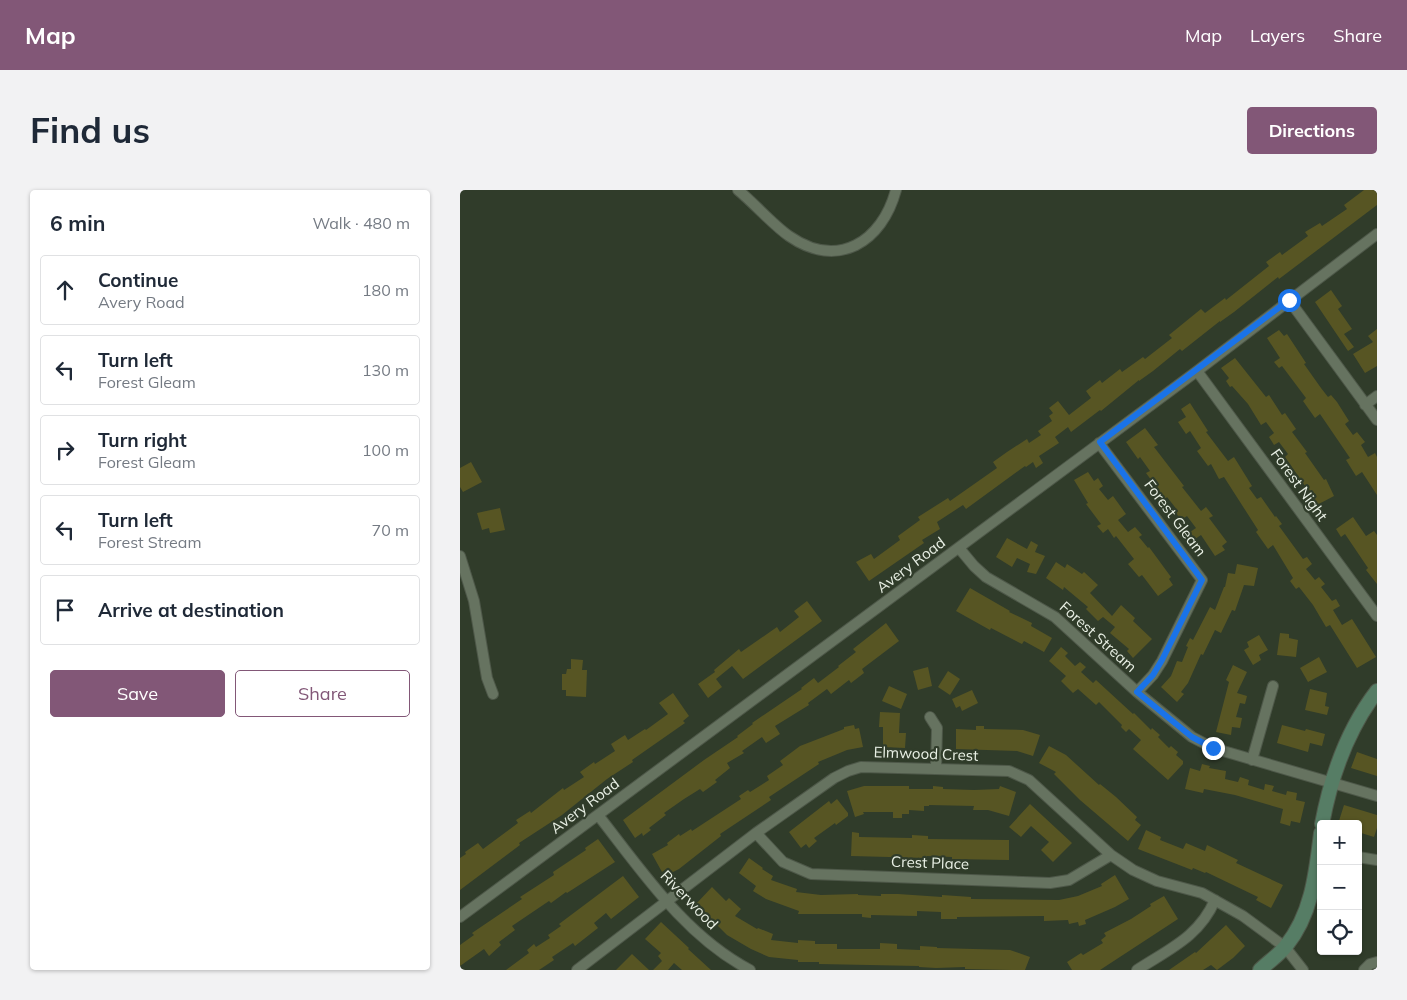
<!DOCTYPE html>
<meta charset="utf-8">
<style>
:root{--surface:#fff;--page:#f2f2f3;--text:#1f2937;--muted:#747a83;--line:#e0e1e3;--accent:#825777}
body{margin:0;font-family:Mulish,sans-serif;background:var(--page);color:var(--text)}
.controls{position:absolute;right:15px;bottom:15px;display:grid;overflow:hidden;border-radius:5px;box-shadow:0 1px 4px #0004}
.controls button{width:45px;height:45px;display:grid;place-items:center;padding:0;border:0;border-bottom:1px solid var(--line);background:var(--surface);color:var(--text);font:25px sans-serif}
.stop{position:absolute;width:15px;height:15px;margin:-11px;border:4px solid #1a73e8;border-radius:50%;background:#fff}
.stop.end{background:#1a73e8;border-color:#fff;box-shadow:0 1px 5px #0008}
.list{margin:0;padding:0;list-style:none}
h2{display:flex;justify-content:space-between;align-items:center;height:65px;margin:0;padding:0 20px;font-size:21px}
h2 small{font-size:16px;font-weight:400;color:var(--muted)}
.list li{display:grid;grid-template-columns:32px 1fr auto;gap:15px;align-items:center;box-sizing:border-box;height:70px;margin:0 10px 10px;padding:0 10px;border:1px solid var(--line);border-radius:5px}
.list b{display:block;font-size:19px;white-space:nowrap}
.list p{margin:0;font-size:16px;white-space:nowrap;color:var(--muted)}
.list em{font-size:16px;font-style:normal;color:var(--muted)}
.actions{display:flex;gap:10px;padding:15px 20px}
.actions a{flex:1;padding:11px 0;border:1px solid var(--accent);border-radius:5px;text-align:center;font-size:18px;color:var(--accent)}
.actions .main{background:var(--accent);color:#fff}
.icon{flex:none;width:28px;height:28px;fill:none;stroke:currentColor;stroke-width:2;stroke-linecap:round;stroke-linejoin:round}
.map{position:relative;flex:none;width:917px;height:780px;overflow:hidden;border-radius:5px}
header{display:flex;align-items:center;gap:30px;box-sizing:border-box;height:70px;padding:0 25px;background:var(--accent);color:#fff}
header strong{font-size:24px}
nav{display:flex;gap:28px;margin-inline-start:auto;font-size:18px}
.intro{display:flex;align-items:center;justify-content:space-between;box-sizing:border-box;height:120px;padding:0 30px}
h1{margin:0;font-size:35px}
.button{padding:12px 22px;border-radius:5px;background:var(--accent);color:#fff;font-size:18px;font-weight:700}
main{display:flex;gap:30px;padding:0 30px}
aside{flex:1;background:var(--surface);border-radius:5px;box-shadow:0 1px 4px #0004}
.map>svg:first-child{display:block}
.building{fill:#575523}
.lines{fill:none;stroke-linecap:round;stroke-linejoin:round}
.street-casing{stroke:#4e5849;stroke-width:12}
.secondary-casing{stroke:#4e5849;stroke-width:16}
.street{stroke:#667360;stroke-width:10}
.secondary{stroke:#567d65;stroke-width:14}
.route{stroke:#1a73e8;stroke-width:6}
.labels{text-anchor:middle;stroke-width:4.5;stroke-linejoin:round;paint-order:stroke}
.street-label{font-size:15px;fill:#e9f0e5;stroke:#303c2a}
</style>
<header>
<strong>Map</strong>
<nav><a>Map</a><a>Layers</a><a>Share</a></nav>
</header>
<div class="intro"><h1>Find us</h1><a class="button">Directions</a></div>
<main>
<aside>
<h2>6 min<small>Walk · 480 m</small></h2>
<ul class="list">
<li><svg class="icon" aria-label="ahead" viewBox="0 0 24 24"><path d="M12 20V5M6 11l6-6 6 6"/></svg><div><b>Continue</b><p>Avery Road</p></div><em>180 m</em></li>
<li><svg class="icon" aria-label="left" viewBox="0 0 24 24"><path d="M17 20v-9H6M10 6l-5 5 5 5"/></svg><div><b>Turn left</b><p>Forest Gleam</p></div><em>130 m</em></li>
<li><svg class="icon" aria-label="right" viewBox="0 0 24 24"><path d="M7 20v-9h11M14 6l5 5-5 5"/></svg><div><b>Turn right</b><p>Forest Gleam</p></div><em>100 m</em></li>
<li><svg class="icon" aria-label="left" viewBox="0 0 24 24"><path d="M17 20v-9H6M10 6l-5 5 5 5"/></svg><div><b>Turn left</b><p>Forest Stream</p></div><em>70 m</em></li>
<li><svg class="icon" aria-label="arrive" viewBox="0 0 24 24"><path d="M6 21V4h12l-3 4 3 4H6"/></svg><div><b>Arrive at destination</b></div></li>
</ul>
<div class="actions"><a class="main">Save</a><a>Share</a></div>
</aside>
<div class="map">
<svg width="917" height="780" viewBox="0 0 917 780">
<rect width="100%" height="100%" fill="#303c2a"/>
<!-- building -->
<path class="building" d="M904 0H917V15L819 89 818 87 774 122 760 132V131L722 161 720 159 693 181 679 191V190L641 221 640 220 611 242 608 237 595 247 599 253 579 266 583 273 576 278 573 272 566 277 565 276 506 319 503 315 477 332 480 339 462 350 464 353 409 391 396 372 411 364 414 369 440 350 438 346 460 330 458 327 488 308 490 311 537 278 533 272 547 262 567 249 569 253 581 245 578 241 592 231 589 226 593 223 589 218 598 211 609 225 631 208 626 201 640 190 642 193 660 179 662 182 683 167 685 169 712 148 709 145 741 119 745 123 765 108 766 110 809 76 806 72 820 62 822 65 848 46 845 42 860 33 862 36 887 19 884 15Z
M871 100 882 116 878 119 892 139 884 144 894 157 888 161 855 112Z
M917 139V176L905 183 893 164 913 152 908 146Z
M819 140 824 146 827 144 846 173 844 174 861 198 868 207 871 205 877 212 889 231 885 234 893 245 897 242 905 252 901 255 908 267 915 263 917 267V305L902 282 896 286 886 270 890 268 860 224 855 228 843 211 846 208 822 176 819 178 814 172 820 168 807 148Z
M775 168 806 207 809 205 822 225 825 223 836 239 832 242 847 262 845 263 864 290 866 289 874 306 857 315 847 295 845 296 825 267 828 264 819 252 814 255 809 247 814 243 806 232 801 235 788 214 772 196 770 197 766 191 769 188 761 178Z
M730 213 748 241 746 242 768 271 774 267 792 296 789 298 797 309 801 307 815 327 816 326 822 334 819 336 843 369 847 367 852 374 846 379 855 390 859 387 865 394 861 397 872 411 876 409 880 416 873 420 882 435 892 429 916 467 897 478 870 435 866 437 853 415 839 397 836 399 830 391 833 388 813 355 808 359 796 342 798 340 764 287 759 289 751 274 748 276 737 261 741 258 730 241 726 244 718 232 726 227 721 219Z
M685 238 698 255 694 257 724 296 722 297 741 321 746 317 753 326 749 328 767 352 762 356 765 360 755 366 741 345 735 349 730 342 736 338 727 326 721 330 716 323 718 321 707 307 705 309 686 283 690 281 680 267 678 269 666 252Z
M11 272 22 292 3 302 0 297V278Z
M628 282 634 291 638 288 643 296 639 299 648 310 653 306 666 324 658 330 668 342 675 337 682 345 679 347 688 358 689 357 711 387 709 389 713 395 698 406 682 385 679 387 668 374 674 369 656 346 654 348 648 339 643 343 637 336 641 334 626 314 628 313 614 290Z
M40 318 45 340 30 343 29 338 22 340 17 323Z
M893 327 906 346 914 341 917 345V394L906 380 908 378 885 344 881 347 876 339Z
M547 348 567 359 571 351 578 355 575 362 585 366 576 384 567 382 570 374 557 368 552 377 536 367Z
M596 372 605 378 607 374 622 384 624 382 638 395 630 403 652 426 661 415 675 428 673 431 692 449 673 468 667 461 669 459 650 443 655 437 643 427 638 431 626 419 628 417 604 397 603 400 586 388Z
M777 374 798 378 794 396 784 395 775 421 772 420 761 443 755 440 743 465 741 464 728 493 721 502 724 504 717 512 701 497 711 486 717 471 722 472 728 457 726 456 730 448 733 450 750 417 755 420 764 397H765L768 383 775 384Z
M510 398 550 421 549 422 572 433 571 436 592 448 584 462 564 451 562 454 531 438 530 440 496 421Z
M347 411 362 431 283 489 272 476 256 489 262 497 248 508 238 494 255 482 254 480 279 459 281 462 317 437 320 442 339 427 334 421Z
M426 433 439 451 402 479 404 483 391 493 389 490 371 504 367 499 348 513 349 515 315 536 320 544 306 553 302 547 282 561 284 563 267 573 270 578 255 590 257 592 243 602 240 599 224 609 204 623 206 625 189 638 191 640 183 646 182 643 175 648 163 630 244 570 278 547 277 546 293 534 292 533 342 499 341 498 354 488 358 493 379 477 378 476 396 462 393 459Z
M820 443 829 444V448L838 450 836 467 817 465Z
M799 445 808 460 799 465 801 470 793 475 784 460 789 457 787 452Z
M601 457 608 463 605 466 615 476 620 472 626 477 621 482 633 493 636 490 673 524 674 523 691 540 692 538 700 545 698 547 709 558 711 556 718 562 716 565 723 571V574L708 590 673 559 681 550 669 539 666 542 661 537 662 535 639 512 636 515 618 499 613 503 601 491 606 486 589 471Z
M859 467 867 482 848 492 840 478Z
M111 469 123 470 122 480H127L126 507 106 506V500H102V484H106L107 479H111Z
M773 475 787 482 777 503 787 506 785 514 780 513 776 527 782 528 780 538 772 537 771 545 756 542 769 492 766 490Z
M468 477 472 496 458 500 453 481Z
M488 481 500 489 490 505 478 497Z
M429 496 447 504 441 519 422 511Z
M850 499 867 503 865 516 869 517 867 525 845 520Z
M512 500 518 513 502 521 500 516 496 518 492 509Z
M213 503 229 526 223 531 225 533 172 570 173 572 147 589 102 625 59 653 60 655 0 700V668L6 664 5 662 18 653 23 659 58 633 56 630 70 621 71 623 103 598 104 600 124 587 120 582 134 572 135 574 155 561 151 554 165 545 168 550 185 539 186 540 208 524 199 513Z
M420 522 440 523 439 543H446L445 558 423 557V537H419Z
M394 535 395 539 399 538 403 557 387 560 358 572 359 574 309 607 311 610 260 644 261 646 219 679 211 683 208 678 202 682 192 664 208 655 207 653 219 644 220 646 231 639 232 641 281 609 279 606 288 600 290 602 309 590 307 586 323 575 320 571 340 556 384 539V537Z
M822 535 845 541 846 539 865 544 862 556 850 553 848 562 817 553Z
M516 536H524V539L563 540 580 545 573 566 557 561 496 559V539L516 540Z
M589 556 606 565 639 595 640 594 656 607 677 627 675 630 681 635 668 651 620 610 594 584 596 582 579 573Z
M897 562 917 569V586L891 578Z
M742 574 750 576 749 578 766 581 765 589 778 592 780 587 789 590 788 595 804 600 805 594 814 596 812 601 826 605 827 601 837 603 836 610 845 612 840 633 831 631 830 636 820 633 823 619 775 605 744 599 743 603 725 599 730 578 740 581Z
M404 596H449V599H473V596L483 597V599L514 600 539 599 540 596 556 602 549 626 528 620H513L514 616 469 615V616H464V621L449 620V624H442V628H433V622H403L404 624 395 627 387 601Z
M377 609 388 623V626L376 635 375 633 354 648 357 651 349 658 346 654 341 658 329 642 369 611 371 614Z
M570 614 612 653 593 672 581 660 589 652 571 636 561 647 549 637Z
M884 615 917 625V638L914 647 898 642V634H878Z
M686 640 701 647 700 650 723 659 726 653 745 661 747 655 778 670 776 673 823 695 811 718 796 710 798 707 746 682 745 683 733 678 732 680 678 659Z
M392 642 399 643V647L452 648V645L468 646V649L549 650V670L492 669V667L467 666V668L391 666Z
M138 649 155 672 107 703 106 702 91 713 89 711 52 736 55 740 39 752 41 755 29 766 24 759 0 776V755L14 745 12 743 62 709 60 707 94 685 93 682 126 660 125 658Z
M289 668 303 678 302 679 313 686 311 690 337 699 336 702 361 705 398 704V705L421 706V704H438L482 707V705L511 707V709L599 710 618 706 642 696 641 694 655 685 669 709 655 717 625 730 626 734 619 736 618 732 609 734 608 730 584 731V726L497 727V729H481V722L457 721V726L411 725V728L402 727V724H338L339 721 306 709 293 701 296 696 279 683Z
M163 686 179 707 151 729 146 723 134 733 138 738 115 756 113 753 92 767 94 770 79 780H46L69 763 67 760 74 754 76 757 90 748 88 745 101 736 99 734Z
M252 697 266 711 269 708 281 719 275 726 297 739 298 738 313 744 311 750 338 753V750L355 751V754H377V759H420V753L437 754V759L460 760V756L477 757V758L550 760 570 767 565 780H551L505 779V777L476 778 459 777V776L359 774V772H338V770L309 767 291 759 267 745 236 714Z
M704 706 718 729 640 780H612L607 772 621 763 623 765 643 753 641 750 646 746 644 743 671 729 691 716 690 714Z
M201 732 229 758 228 759 251 780H222L214 773 208 780H193L202 771 198 766 201 763 185 749Z
M766 735 785 756 773 768 757 780 751 775 743 780H709L735 762 736 763Z
M172 764 189 780H156Z"/>
<g class="lines">
<!-- street casing -->
<g class="street-casing">
<path id="street" d="M278 0C295 14 313 35 329 46 378 80 422 52 436 0
M829 110 917 230
M737 181 917 426
M905 215 917 206
M639 253 742 390 702 471 693 485 677 502
M499 358 514 376 526 387 595 427 677 502 732 547 753 558 917 606
M0 366 14 411 27 488 33 504
M470 527 477 538 476 579
M792 570 813 496
M138 625C182 681 225 746 290 780
M296 643 323 672 351 684 590 693 609 690 651 665
M898 667 917 670
M0 727 737 181 917 44
M117 780 296 643 374 588 388 581 401 577 549 581 569 590 651 665 673 680 697 691 742 703 783 726 825 757 843 780
M677 780C709 759 739 747 755 710
M904 780 910 774 917 772"/>
</g>
<!-- secondary casing -->
<g class="secondary-casing">
<path id="secondary" d="M862 634C871 586 887 540 917 501
M800 780C808 772 819 765 826 756 852 724 856 683 861 643"/>
</g>
<!-- street -->
<use href="#street" class="street"/>
<!-- secondary -->
<use href="#secondary" class="secondary"/>
</g>
<g class="lines">
<!-- route -->
<path class="route" d="M753 558 732 547 677 502 693 485 702 470 742 390 640 252 829 110"/>
</g>
<g class="labels">
<!-- street labels -->
<g class="street-label">
<text transform="translate(839 295) rotate(54)" y="5">Forest Night</text>
<text transform="translate(715 328) rotate(53)" y="5">Forest Gleam</text>
<text transform="translate(451 375) rotate(-37)" y="5">Avery Road</text>
<text transform="translate(638 447) rotate(42)" y="5">Forest Stream</text>
<text transform="translate(466 564) rotate(2)" y="5">Elmwood Crest</text>
<text transform="translate(125 616) rotate(-37)" y="5">Avery Road</text>
<text transform="translate(470 673) rotate(2)" y="5">Crest Place</text>
<text transform="translate(229 710) rotate(46)" y="5">Riverwood</text>
</g>
</g>
</svg>
<div class="controls">
<button>+</button>
<button>−</button>
<button><svg class="icon" aria-label="locate" viewBox="0 0 24 24"><circle cx="12" cy="12" r="6"/><path d="M12 2v4M12 18v4M2 12h4M18 12h4"/></svg></button>
</div>
<div class="stop" style="left:829px;top:110px"></div>
<div class="stop end" style="left:753px;top:558px"></div>
</div>
</main>
